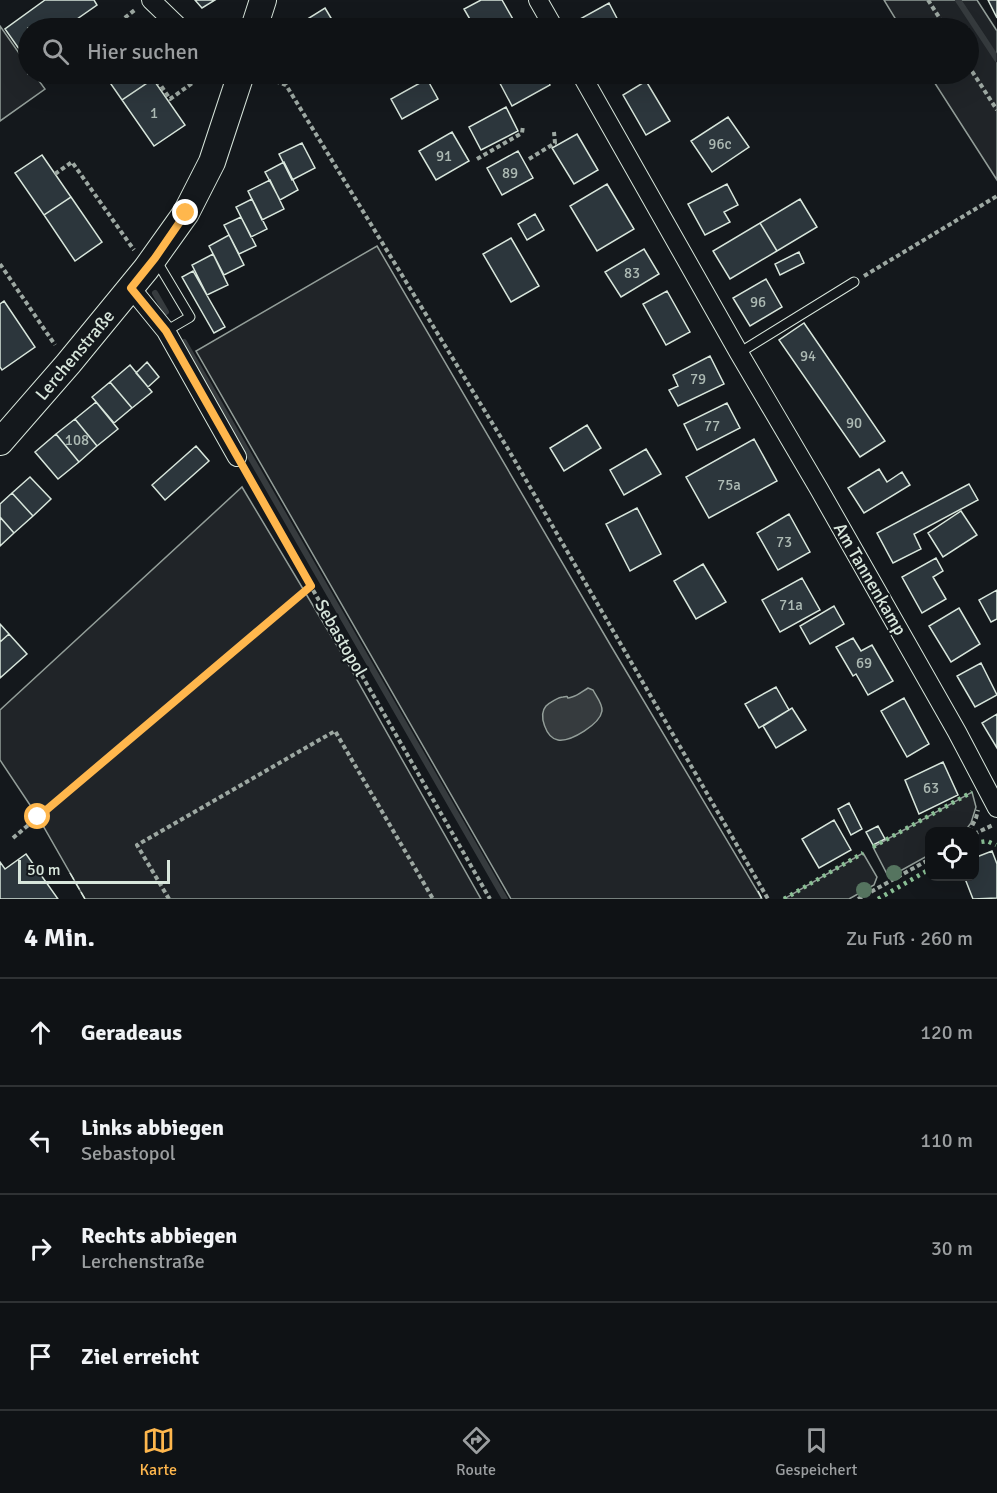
<!DOCTYPE html>
<html lang="de">
<meta charset="utf-8">
<style>
:root{--surface:#0f1215;--page:#1d2022;--text:#f1f3f6;--muted:#9b9ea0;--line:#2f3234;--accent:#ffb74d}
body{margin:0;font-family:Signika,sans-serif;background:var(--page);color:var(--text)}
.controls{position:absolute;right:18px;bottom:18px;display:grid;overflow:hidden;border-radius:12px;box-shadow:0 6px 24px #0002}
.controls button{width:54px;height:54px;display:grid;place-items:center;padding:0;border:0;border-bottom:2px solid var(--line);background:var(--surface);color:var(--text);font:30px sans-serif}
.scale{position:absolute;left:18px;bottom:15px;width:152px;box-sizing:border-box;padding-left:6px;border:3px solid #d8e6dc;border-top:0;font-size:16px;line-height:21px;white-space:nowrap;color:#d8e6dc;-webkit-text-stroke:4px #14181c;paint-order:stroke}
.stop{position:absolute;width:18px;height:18px;margin:-14px;border:4px solid #ffb74d;border-radius:50%;background:#fff}
.stop.end{background:#ffb74d;border-color:#fff;box-shadow:0 2px 6px #0008}
.list{margin:0;padding:0;list-style:none}
h2{display:flex;justify-content:space-between;align-items:center;height:78px;margin:0;padding:0 24px;font-size:26px}
h2 small{font-size:20px;font-weight:400;color:var(--muted)}
.list li{display:grid;grid-template-columns:39px 1fr auto;gap:18px;align-items:center;box-sizing:border-box;height:108px;padding:0 24px;border-top:2px solid var(--line)}
.list b{display:block;font-size:22px;white-space:nowrap}
.list p{margin:0;font-size:20px;white-space:nowrap;color:var(--muted)}
.list em{font-size:20px;font-style:normal;color:var(--muted)}
.icon{flex:none;width:33px;height:33px;fill:none;stroke:currentColor;stroke-width:2;stroke-linecap:round;stroke-linejoin:round}
.map{position:relative;flex:none;width:997px;height:899px;overflow:hidden}
.search{position:absolute;background:var(--surface);box-shadow:0 6px 24px #0002;left:18px;right:18px;top:18px;height:66px;display:flex;align-items:center;gap:15px;box-sizing:border-box;padding:0 21px;border-radius:33px;color:var(--muted);font-size:22px}
.sheet{height:510px;background:var(--surface)}
nav{display:flex;justify-content:space-around;align-items:center;box-sizing:border-box;height:84px;border-top:2px solid var(--line);background:var(--surface);font-size:16px;color:var(--muted)}
nav a{display:grid;justify-items:center;gap:3px}
nav .on{color:var(--accent)}
.map>svg:first-child{display:block}
.green{fill:#202428;stroke:#939e99;stroke-width:1.5}
.water{fill:#363b3e;stroke:#939e99;stroke-width:1.5}
.lines{fill:none;stroke-linecap:round;stroke-linejoin:round}
.stream{stroke:#363b3e;stroke-width:6}
.building{fill:#2c363c;stroke:#d8e6dc;stroke-width:1.5}
.lane-casing{stroke:#d8e6dc;stroke-width:11}
.street-casing{stroke:#d8e6dc;stroke-width:20}
.secondary-casing{stroke:#d8e6dc;stroke-width:28}
.path{stroke:#9da8a2;stroke-width:4;stroke-dasharray:4.5 3;stroke-linecap:butt}
.lane{stroke:#14181c;stroke-width:9}
.street{stroke:#14181c;stroke-width:18}
.secondary{stroke:#14181c;stroke-width:26}
.hedge{stroke:#8ac095;stroke-width:4.5;stroke-dasharray:3 4.5;stroke-linecap:butt}
.fence{stroke:#d8e6dc;stroke-width:1.5;stroke-dasharray:8 3;stroke-linecap:butt}
.tree{fill:#55745f}
.route{stroke:#ffb74d;stroke-width:8}
.labels{text-anchor:middle;stroke-width:4.5;stroke-linejoin:round;paint-order:stroke}
.number-label{font-size:15px;fill:#adbab4}
.street-label{font-size:18px;fill:#d8e6dc;stroke:#14181c}
</style>
<div class="map">
<svg width="997" height="899" viewBox="0 0 997 899">
<rect width="100%" height="100%" fill="#14181c"/>
<!-- green -->
<path class="green" d="M884 0H977L997 31V180L929 74H968V28H901Z
M0 26 28 66V74H34L45 89 0 121Z
M377 246 611 646 762 899H511L196 351Z
M242 487 348 664 481 899H85L38 817 0 760V710Z
M972 792 976 807 971 823 965 831 930 832 929 855 893 875 887 874 873 847Z
M863 853 877 877 874 885 849 899H784Z"/>
<!-- water -->
<path class="water" d="M588 688 593 690C596 696 603 704 602 711 600 724 571 742 558 740 546 738 538 715 546 706 549 703 559 697 563 697 572 695 563 700 572 697 577 696 583 691 588 688Z"/>
<g class="lines">
<!-- stream -->
<path class="stream" d="M958 0 997 59
M155 293 166 312
M184 342 505 899"/>
</g>
<!-- building -->
<path class="building" d="M45 0H94L97 5 64 28H28V54L24 56 5 29Z
M195 0H215L202 8Z
M481 0H502L518 28H475L464 9Z
M988 0H997V18Z
M609 3 622 28H585L580 19Z
M325 8 337 28H293Z
M104 74H149L153 79 122 100Z
M495 74H544L550 85 512 106Z
M153 79 185 125 154 146 122 100Z
M427 79 438 99 402 119 391 99Z
M646 81 670 121 646 135 623 95Z
M506 107 518 131 481 150 469 127Z
M728 117 749 147 712 172 691 141Z
M452 132 469 161 436 180 419 151Z
M577 134 598 170 574 184 552 148Z
M302 143 315 168 292 180 279 154Z
M518 151 533 178 502 195 487 168Z
M42 155 71 197 44 215 15 173Z
M284 162 298 190 280 200 265 172Z
M270 180 284 209 262 220 248 191Z
M607 184 634 229 597 251 570 206Z
M727 184 738 205 724 212 730 222 705 235 688 204Z
M71 197 102 242 75 261 44 215Z
M252 199 267 229 251 237 236 207Z
M800 199 817 227 777 251 760 223Z
M535 214 544 230 527 240 518 224Z
M241 217 256 246 239 254 224 225Z
M760 223 777 251 730 279 713 251Z
M229 235 244 265 224 275 209 246Z
M511 238 539 286 511 302 483 254Z
M644 249 659 274 621 297 605 272Z
M799 252 804 263 780 275 775 264Z
M213 254 228 285 207 295 192 265Z
M193 271 225 327 214 333 182 277Z
M766 279 782 307 750 326 733 298Z
M667 291 690 332 666 345 643 304Z
M4 301 35 347 2 370 0 367V304Z
M804 323 885 441 860 457 779 340Z
M710 356 724 384 678 406 669 390 678 386 673 375Z
M147 362 159 377 148 387 136 373Z
M130 365 152 392 132 408 110 382Z
M110 382 132 408 114 423 92 397Z
M96 402 118 429 97 446 75 419Z
M727 403 740 428 697 450 684 424Z
M75 419 97 446 79 462 56 434Z
M587 425 601 448 564 471 550 448Z
M56 434 79 462 58 479 35 452Z
M754 439 777 481 709 518 686 477Z
M196 446 209 461 165 500 152 485Z
M646 449 661 474 624 495 610 470Z
M879 469 887 482 902 472 910 485 864 513 848 488Z
M30 477 51 499 33 516 12 493Z
M969 484 978 500 914 534 921 549 893 563 877 533Z
M12 493 33 516 14 533 0 517V504Z
M637 508 661 554 630 571 606 524Z
M961 511 977 535 943 557 928 533Z
M789 514 810 552 778 570 757 533Z
M0 517 14 533 0 546Z
M936 558 943 571 933 577 946 599 922 613 902 577Z
M703 564 726 602 696 619 674 581Z
M802 578 820 610 780 632 762 600Z
M997 590V619L991 622 979 600Z
M834 606 844 624 810 644 800 626Z
M959 608 980 644 951 662 929 626Z
M0 624 9 634 0 642Z
M9 634 27 654 0 678V642Z
M853 638 861 651 872 645 893 681 868 695 856 674 853 676 836 647Z
M981 663 997 695 975 707 957 676Z
M776 687 789 710 759 728 745 704Z
M904 698 929 744 907 757 881 711Z
M792 708 806 730 776 748 763 726Z
M997 714V748L982 723Z
M943 762 958 795 919 814 905 780Z
M849 803 862 829 851 835 838 809Z
M834 820 851 850 819 868 802 839Z
M878 826 885 839 873 845 866 832Z
M992 851 997 864V898L973 899 964 876H974V858Z
M26 854 58 899H0V862L5 869Z"/>
<g class="lines">
<!-- lane casing -->
<g class="lane-casing">
<path id="lane" d="M156 260 190 317 166 331
M739 353 854 282"/>
</g>
<!-- street casing -->
<g class="street-casing">
<path id="street" d="M151 0 180 28
M538 0 554 28
M581 74 739 353 819 489 957 732 997 808
M131 288 166 331 237 457"/>
</g>
<!-- secondary casing -->
<g class="secondary-casing">
<path id="secondary" d="M254 28 263 0
M0 442 68 364 146 269 186 213 212 162 241 74"/>
</g>
<!-- path -->
<path class="path" d="M928 0 946 28
M122 28 118 23 136 9
M968 65 997 110
M153 74 170 99 205 74
M261 76 286 85 508 449 768 899
M477 159 522 133 523 126
M529 159 555 143 554 132
M55 174 72 162 134 250
M0 264 55 345
M864 276 997 196
M246 473 490 899
M969 832 976 818 978 810
M974 834 993 825
M13 838 311 586
M169 899 137 845 335 731 433 899
M858 899 930 859"/>
<!-- lane -->
<use href="#lane" class="lane"/>
<!-- street -->
<use href="#street" class="street"/>
<!-- secondary -->
<use href="#secondary" class="secondary"/>
<!-- hedge -->
<path class="hedge" d="M974 843 987 841 996 845
M873 847 972 792
M784 899 863 853
M878 899 930 869"/>
<!-- fence -->
<path class="fence" d="M70 873 85 899
M758 891 762 899"/>
</g>
<!-- trees -->
<g class="tree">
<circle cx="894" cy="873" r="8"/>
<circle cx="864" cy="890" r="8"/>
</g>
<g class="lines">
<!-- route -->
<path class="route" d="M38 817 311 586 166 331 131 288 155 258 186 213"/>
</g>
<g class="labels">
<!-- number labels -->
<g class="number-label">
<text x="154" y="118">1</text>
<text x="720" y="149">96c</text>
<text x="444" y="161">91</text>
<text x="510" y="178">89</text>
<text x="632" y="278">83</text>
<text x="758" y="307">96</text>
<text x="808" y="361">94</text>
<text x="698" y="384">79</text>
<text x="854" y="428">90</text>
<text x="712" y="431">77</text>
<text x="77" y="445">108</text>
<text x="729" y="490">75a</text>
<text x="784" y="547">73</text>
<text x="791" y="610">71a</text>
<text x="864" y="668">69</text>
<text x="931" y="793">63</text>
</g>
<!-- street labels -->
<g class="street-label">
<text transform="translate(75 355) rotate(-50)" y="6">Lerchenstraße</text>
<text transform="translate(870 579) rotate(60)" y="6">Am Tannenkamp</text>
<text transform="translate(341 638) rotate(60)" y="6">Sebastopol</text>
</g>
</g>
</svg>
<div class="controls">
<button><svg class="icon" aria-label="locate" viewBox="0 0 24 24"><circle cx="12" cy="12" r="6"/><path d="M12 2v4M12 18v4M2 12h4M18 12h4"/></svg></button>
</div>
<div class="scale">50 m</div>
<div class="stop" style="left:38px;top:817px"></div>
<div class="stop end" style="left:186px;top:213px"></div>
<div class="search"><svg class="icon" aria-label="search" viewBox="0 0 24 24"><circle cx="10" cy="10" r="6"/><path d="M15 15l6 6"/></svg>Hier suchen</div>
</div>
<section class="sheet">
<h2>4 Min.<small>Zu Fuß · 260 m</small></h2>
<ul class="list">
<li><svg class="icon" aria-label="ahead" viewBox="0 0 24 24"><path d="M12 20V5M6 11l6-6 6 6"/></svg><div><b>Geradeaus</b></div><em>120 m</em></li>
<li><svg class="icon" aria-label="left" viewBox="0 0 24 24"><path d="M17 20v-9H6M10 6l-5 5 5 5"/></svg><div><b>Links abbiegen</b><p>Sebastopol</p></div><em>110 m</em></li>
<li><svg class="icon" aria-label="right" viewBox="0 0 24 24"><path d="M7 20v-9h11M14 6l5 5-5 5"/></svg><div><b>Rechts abbiegen</b><p>Lerchenstraße</p></div><em>30 m</em></li>
<li><svg class="icon" aria-label="arrive" viewBox="0 0 24 24"><path d="M6 21V4h12l-3 4 3 4H6"/></svg><div><b>Ziel erreicht</b></div></li>
</ul>
</section>
<nav>
<a class="on"><svg class="icon" aria-label="map" viewBox="0 0 24 24"><path d="M3 6l6-2 6 2 6-2v14l-6 2-6-2-6 2zM9 4v14M15 6v14"/></svg>Karte</a>
<a><svg class="icon" aria-label="directions" viewBox="0 0 24 24"><path d="M12 3l9 9-9 9-9-9zM9 14v-3h6M13 9l2 2-2 2"/></svg>Route</a>
<a><svg class="icon" aria-label="saved" viewBox="0 0 24 24"><path d="M7 4h10v16l-5-4-5 4z"/></svg>Gespeichert</a>
</nav>
